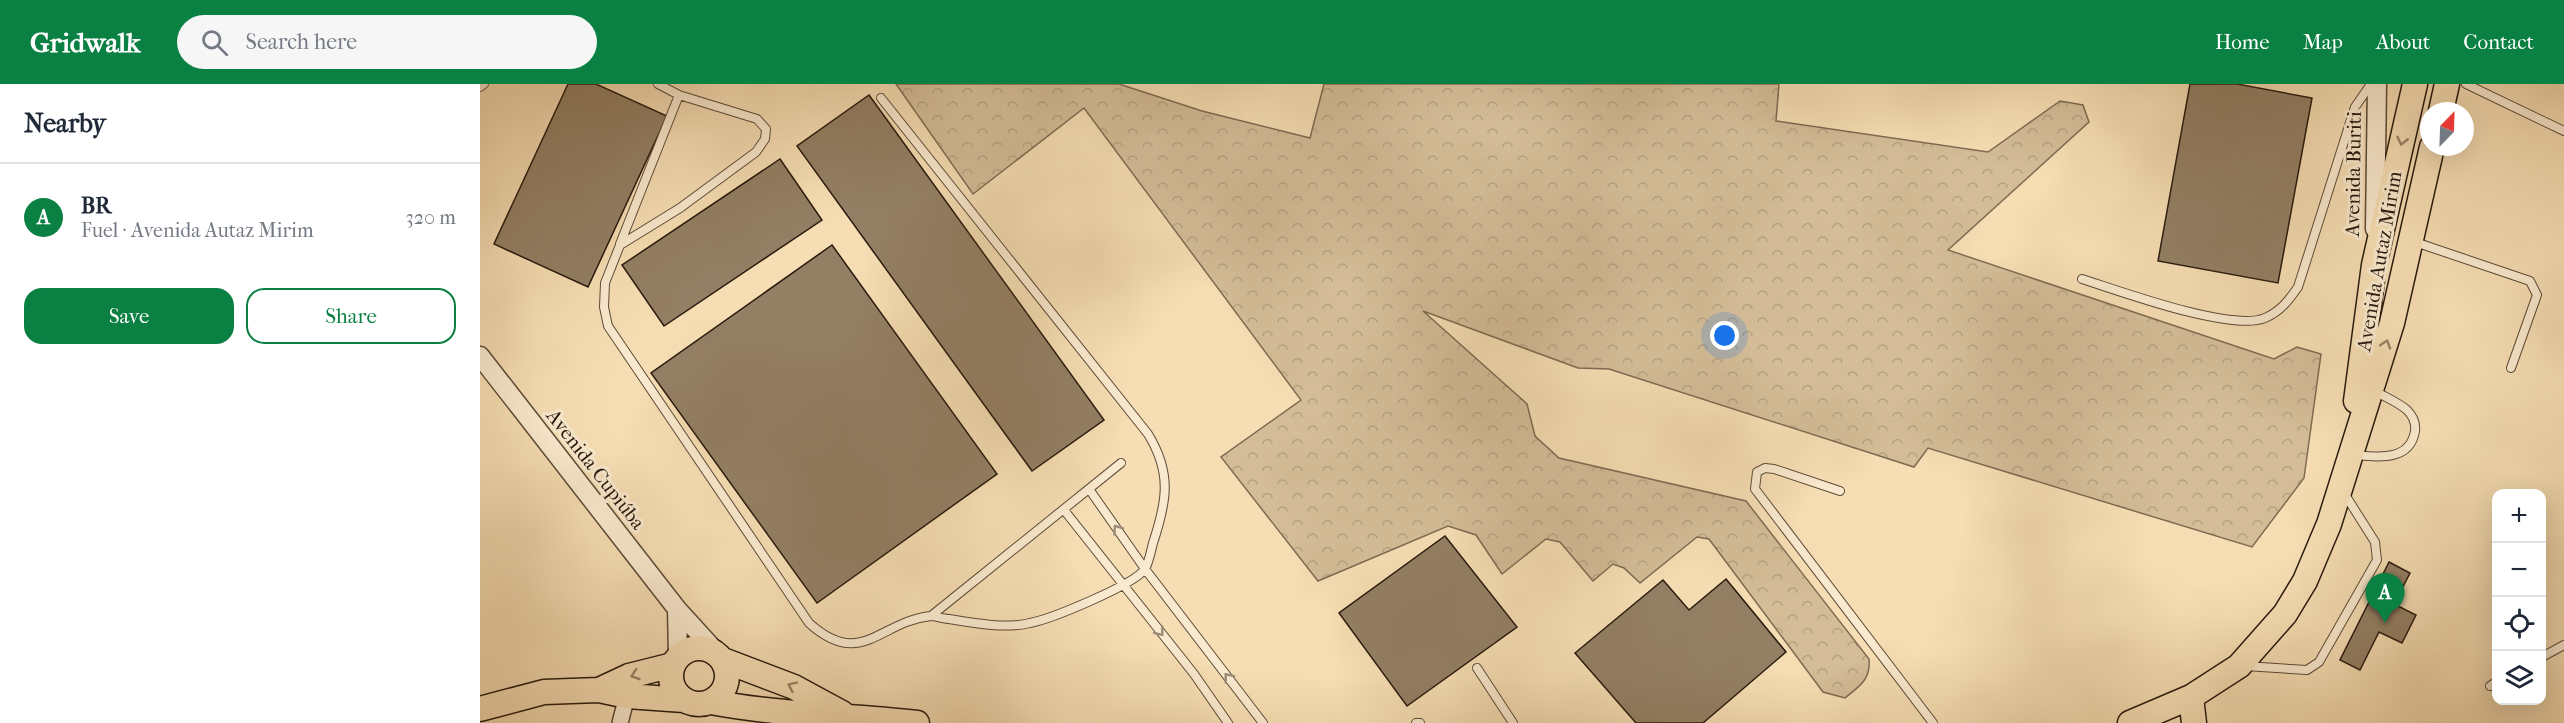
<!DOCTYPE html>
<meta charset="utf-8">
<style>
:root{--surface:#fff;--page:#f6f6f7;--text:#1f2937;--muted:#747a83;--line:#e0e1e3;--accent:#0b8043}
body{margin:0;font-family:"IM FELL French Canon",serif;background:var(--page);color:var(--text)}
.controls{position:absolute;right:18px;bottom:18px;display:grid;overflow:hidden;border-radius:12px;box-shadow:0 6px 24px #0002}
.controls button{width:54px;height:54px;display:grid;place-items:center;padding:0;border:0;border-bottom:2px solid var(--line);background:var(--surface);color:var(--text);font:30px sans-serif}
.compass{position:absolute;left:1940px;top:18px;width:54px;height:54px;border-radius:50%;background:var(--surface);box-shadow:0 6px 24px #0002;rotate:23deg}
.you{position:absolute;left:1245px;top:252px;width:21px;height:21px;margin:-15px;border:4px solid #fff;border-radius:50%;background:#1a73e8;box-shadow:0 0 0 9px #1a73e833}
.badge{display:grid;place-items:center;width:39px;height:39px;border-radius:50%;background:var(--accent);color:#fff;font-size:20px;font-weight:700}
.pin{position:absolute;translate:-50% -50px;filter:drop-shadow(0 2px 3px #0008)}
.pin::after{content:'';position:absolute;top:32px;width:21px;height:18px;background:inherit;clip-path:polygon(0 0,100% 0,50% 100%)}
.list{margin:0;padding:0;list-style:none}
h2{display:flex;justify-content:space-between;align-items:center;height:78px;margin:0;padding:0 24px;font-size:26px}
h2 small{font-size:20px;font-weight:400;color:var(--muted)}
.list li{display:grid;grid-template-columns:39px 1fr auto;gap:18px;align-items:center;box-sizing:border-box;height:108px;padding:0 24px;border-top:2px solid var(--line)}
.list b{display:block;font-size:22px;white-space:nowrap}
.list p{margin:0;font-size:20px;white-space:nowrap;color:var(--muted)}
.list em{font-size:20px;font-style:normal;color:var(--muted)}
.actions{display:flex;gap:12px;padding:18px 24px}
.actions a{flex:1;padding:14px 0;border:2px solid var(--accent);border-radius:18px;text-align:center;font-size:21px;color:var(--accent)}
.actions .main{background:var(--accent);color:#fff}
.icon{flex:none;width:33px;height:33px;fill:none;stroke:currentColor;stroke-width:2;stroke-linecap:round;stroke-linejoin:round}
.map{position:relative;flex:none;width:2084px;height:639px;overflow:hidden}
header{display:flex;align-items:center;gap:36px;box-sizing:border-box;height:84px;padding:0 30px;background:var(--accent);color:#fff}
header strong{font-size:28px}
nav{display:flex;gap:33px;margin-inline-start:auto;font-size:21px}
.search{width:420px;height:54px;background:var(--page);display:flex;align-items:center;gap:15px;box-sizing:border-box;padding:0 21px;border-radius:33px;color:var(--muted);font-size:22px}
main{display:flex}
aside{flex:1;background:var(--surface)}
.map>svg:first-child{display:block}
.forest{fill:url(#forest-crowns);stroke:#7e6b52;stroke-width:1.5}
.building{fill:#937f64;stroke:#281a0e;stroke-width:1.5}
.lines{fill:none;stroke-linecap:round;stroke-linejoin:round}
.service-casing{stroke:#5c4b37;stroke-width:10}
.minor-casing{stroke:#5c4b37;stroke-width:18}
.tertiary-casing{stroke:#5c4b37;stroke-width:21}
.primary-casing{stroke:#281a0e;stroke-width:27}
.service{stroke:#f9e9ce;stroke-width:8}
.minor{stroke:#f9e9ce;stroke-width:15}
.tertiary{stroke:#f9e9ce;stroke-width:18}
.primary{stroke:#f6ddb3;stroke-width:24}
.oneway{stroke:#998569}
.oneway2{stroke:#9b8c78}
.labels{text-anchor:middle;stroke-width:6;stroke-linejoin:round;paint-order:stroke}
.street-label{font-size:20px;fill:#281a0e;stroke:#f9e9ce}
</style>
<header>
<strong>Gridwalk</strong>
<div class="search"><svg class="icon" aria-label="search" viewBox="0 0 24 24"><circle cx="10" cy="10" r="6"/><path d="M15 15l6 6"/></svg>Search here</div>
<nav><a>Home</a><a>Map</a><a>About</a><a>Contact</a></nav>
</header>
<main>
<aside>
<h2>Nearby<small></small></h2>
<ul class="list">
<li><span class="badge">A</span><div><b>BR</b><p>Fuel · Avenida Autaz Mirim</p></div><em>320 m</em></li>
</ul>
<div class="actions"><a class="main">Save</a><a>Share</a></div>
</aside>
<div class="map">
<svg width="2084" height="639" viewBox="0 0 2084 639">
<defs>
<pattern id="forest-crowns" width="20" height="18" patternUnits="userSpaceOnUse" patternTransform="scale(1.5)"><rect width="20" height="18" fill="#d3bc97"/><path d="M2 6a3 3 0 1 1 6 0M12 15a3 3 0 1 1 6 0" fill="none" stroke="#b5a181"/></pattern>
</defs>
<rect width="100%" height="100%" fill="#f6ddb3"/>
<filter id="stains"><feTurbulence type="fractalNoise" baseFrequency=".00333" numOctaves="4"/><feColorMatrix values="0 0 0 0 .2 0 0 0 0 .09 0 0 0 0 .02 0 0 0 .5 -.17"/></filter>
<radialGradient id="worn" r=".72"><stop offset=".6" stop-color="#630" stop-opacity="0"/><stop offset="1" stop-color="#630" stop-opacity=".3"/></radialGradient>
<!-- forest -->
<path class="forest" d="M416 0H639L722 27 830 54 844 0H1299L1296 37 1508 68 1580 17 1603 21 1609 38 1468 166 1794 275 1817 263 1841 270 1824 394 1772 463 1448 364 1434 383 1129 285 1098 284 943 227 1047 320 1055 352 1079 374 1266 417 1389 575C1391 595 1380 602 1365 614L1343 608 1229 455 1217 453 1160 499 1144 484 1133 480 1113 497 1080 458 1066 455 1022 490 996 451 968 442 838 497 741 373 821 316 604 24 493 110Z"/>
<!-- building -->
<path class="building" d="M88 0H116L187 32 108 203 14 160Z
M1710 0H1757L1832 14 1798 199 1678 177Z
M389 11 624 336 552 387 317 62Z
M300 75 342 136 184 242 142 181Z
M352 161 517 390 337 519 171 289Z
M965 452 1037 543 927 622 859 529Z
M1909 478 1930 489 1914 520 1936 531 1922 559 1899 548 1880 586 1860 576Z
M1246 495 1306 568 1223 639H1156L1095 569 1183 496 1209 526Z"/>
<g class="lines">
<!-- service casing -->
<g class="service-casing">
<path id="service" d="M178 0 199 11 277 35 286 45 285 55 276 68 200 124 140 161 125 199 124 223 128 242 329 539C381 586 400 537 451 532 456 532 463 535 469 535 493 539 526 545 550 539 571 535 654 501 665 485 669 478 671 467 673 459 687 417 692 389 668 350L401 14
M1986 0 2084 47
M0 3 4 0
M1935 158 2050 197 2057 211 2031 284
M140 160 199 11
M1602 195C1640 207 1751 248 1785 234 1801 227 1809 216 1818 203L1875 23 1891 0
M1874 371C1897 373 1930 378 1935 347 1936 339 1933 332 1927 326 1918 318 1905 313 1895 307
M609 405 665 485 783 639
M1360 407 1294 385 1285 384 1277 388 1275 405 1453 639
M584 426 714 590 748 639
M451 532 641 379
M2062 573 2084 561
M1765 582 1827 586 1839 578 1897 476 1895 458 1864 409
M997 584 1033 639
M2010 602 2016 598
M936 639H940"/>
</g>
<!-- minor casing -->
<g class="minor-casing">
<path id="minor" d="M140 639 147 612"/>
</g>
<!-- tertiary casing -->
<g class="tertiary-casing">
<path id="tertiary" d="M1895 145 1897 0
M0 272 197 525 238 570
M197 525 198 573"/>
</g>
<!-- primary casing -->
<g class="primary-casing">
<path id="primary" d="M1961 27 1967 0
M1876 317 1894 181 1935 0
M191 592a28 28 0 1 1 56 0a28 28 0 1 1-56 0Z
M243 576 314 603 362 629
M119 606 149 592 193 581
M1711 613 1714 639
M231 618C299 631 368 631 437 639
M0 625 64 608 119 606 147 612 204 616
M1650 639 1711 613 1759 582 1805 530 1825 497 1849 440 1912 239 1952 63"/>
</g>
<!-- service -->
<use href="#service" class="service"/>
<!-- minor -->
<use href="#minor" class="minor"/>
<!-- tertiary -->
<use href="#tertiary" class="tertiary"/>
<!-- primary -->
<use href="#primary" class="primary"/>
</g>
<!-- one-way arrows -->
<defs><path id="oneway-chevron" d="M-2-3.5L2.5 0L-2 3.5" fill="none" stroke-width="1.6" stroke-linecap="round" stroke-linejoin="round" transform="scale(1.5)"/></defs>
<g class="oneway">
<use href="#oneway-chevron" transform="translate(1922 57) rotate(103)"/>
<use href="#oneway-chevron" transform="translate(1906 260) rotate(-72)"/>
<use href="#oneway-chevron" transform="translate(155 591) rotate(163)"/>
<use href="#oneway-chevron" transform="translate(312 602) rotate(-154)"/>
</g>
<g class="oneway2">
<use href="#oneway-chevron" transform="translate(637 445) rotate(-125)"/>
<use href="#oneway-chevron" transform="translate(680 548) rotate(52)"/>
<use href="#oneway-chevron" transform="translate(748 593) rotate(-128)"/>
</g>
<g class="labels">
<!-- street labels -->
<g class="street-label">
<text transform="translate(1873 90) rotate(-89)" y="7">Avenida Buriti</text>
<text transform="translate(1899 177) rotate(-80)" y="7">Avenida Autaz Mirim</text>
<text transform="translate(116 385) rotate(52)" y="7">Avenida Cupiúba</text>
</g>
</g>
<rect width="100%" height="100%" filter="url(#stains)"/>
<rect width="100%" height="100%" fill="url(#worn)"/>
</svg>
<div class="controls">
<button>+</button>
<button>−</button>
<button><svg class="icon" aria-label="locate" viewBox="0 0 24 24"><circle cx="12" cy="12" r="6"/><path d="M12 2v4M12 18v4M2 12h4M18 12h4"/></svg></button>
<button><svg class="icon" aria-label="layers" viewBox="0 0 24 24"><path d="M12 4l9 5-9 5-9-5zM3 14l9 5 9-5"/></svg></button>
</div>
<svg class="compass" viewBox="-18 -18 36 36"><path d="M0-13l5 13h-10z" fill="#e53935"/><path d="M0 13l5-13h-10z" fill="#747a83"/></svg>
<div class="you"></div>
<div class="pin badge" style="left:1905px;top:539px">A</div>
</div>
</main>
